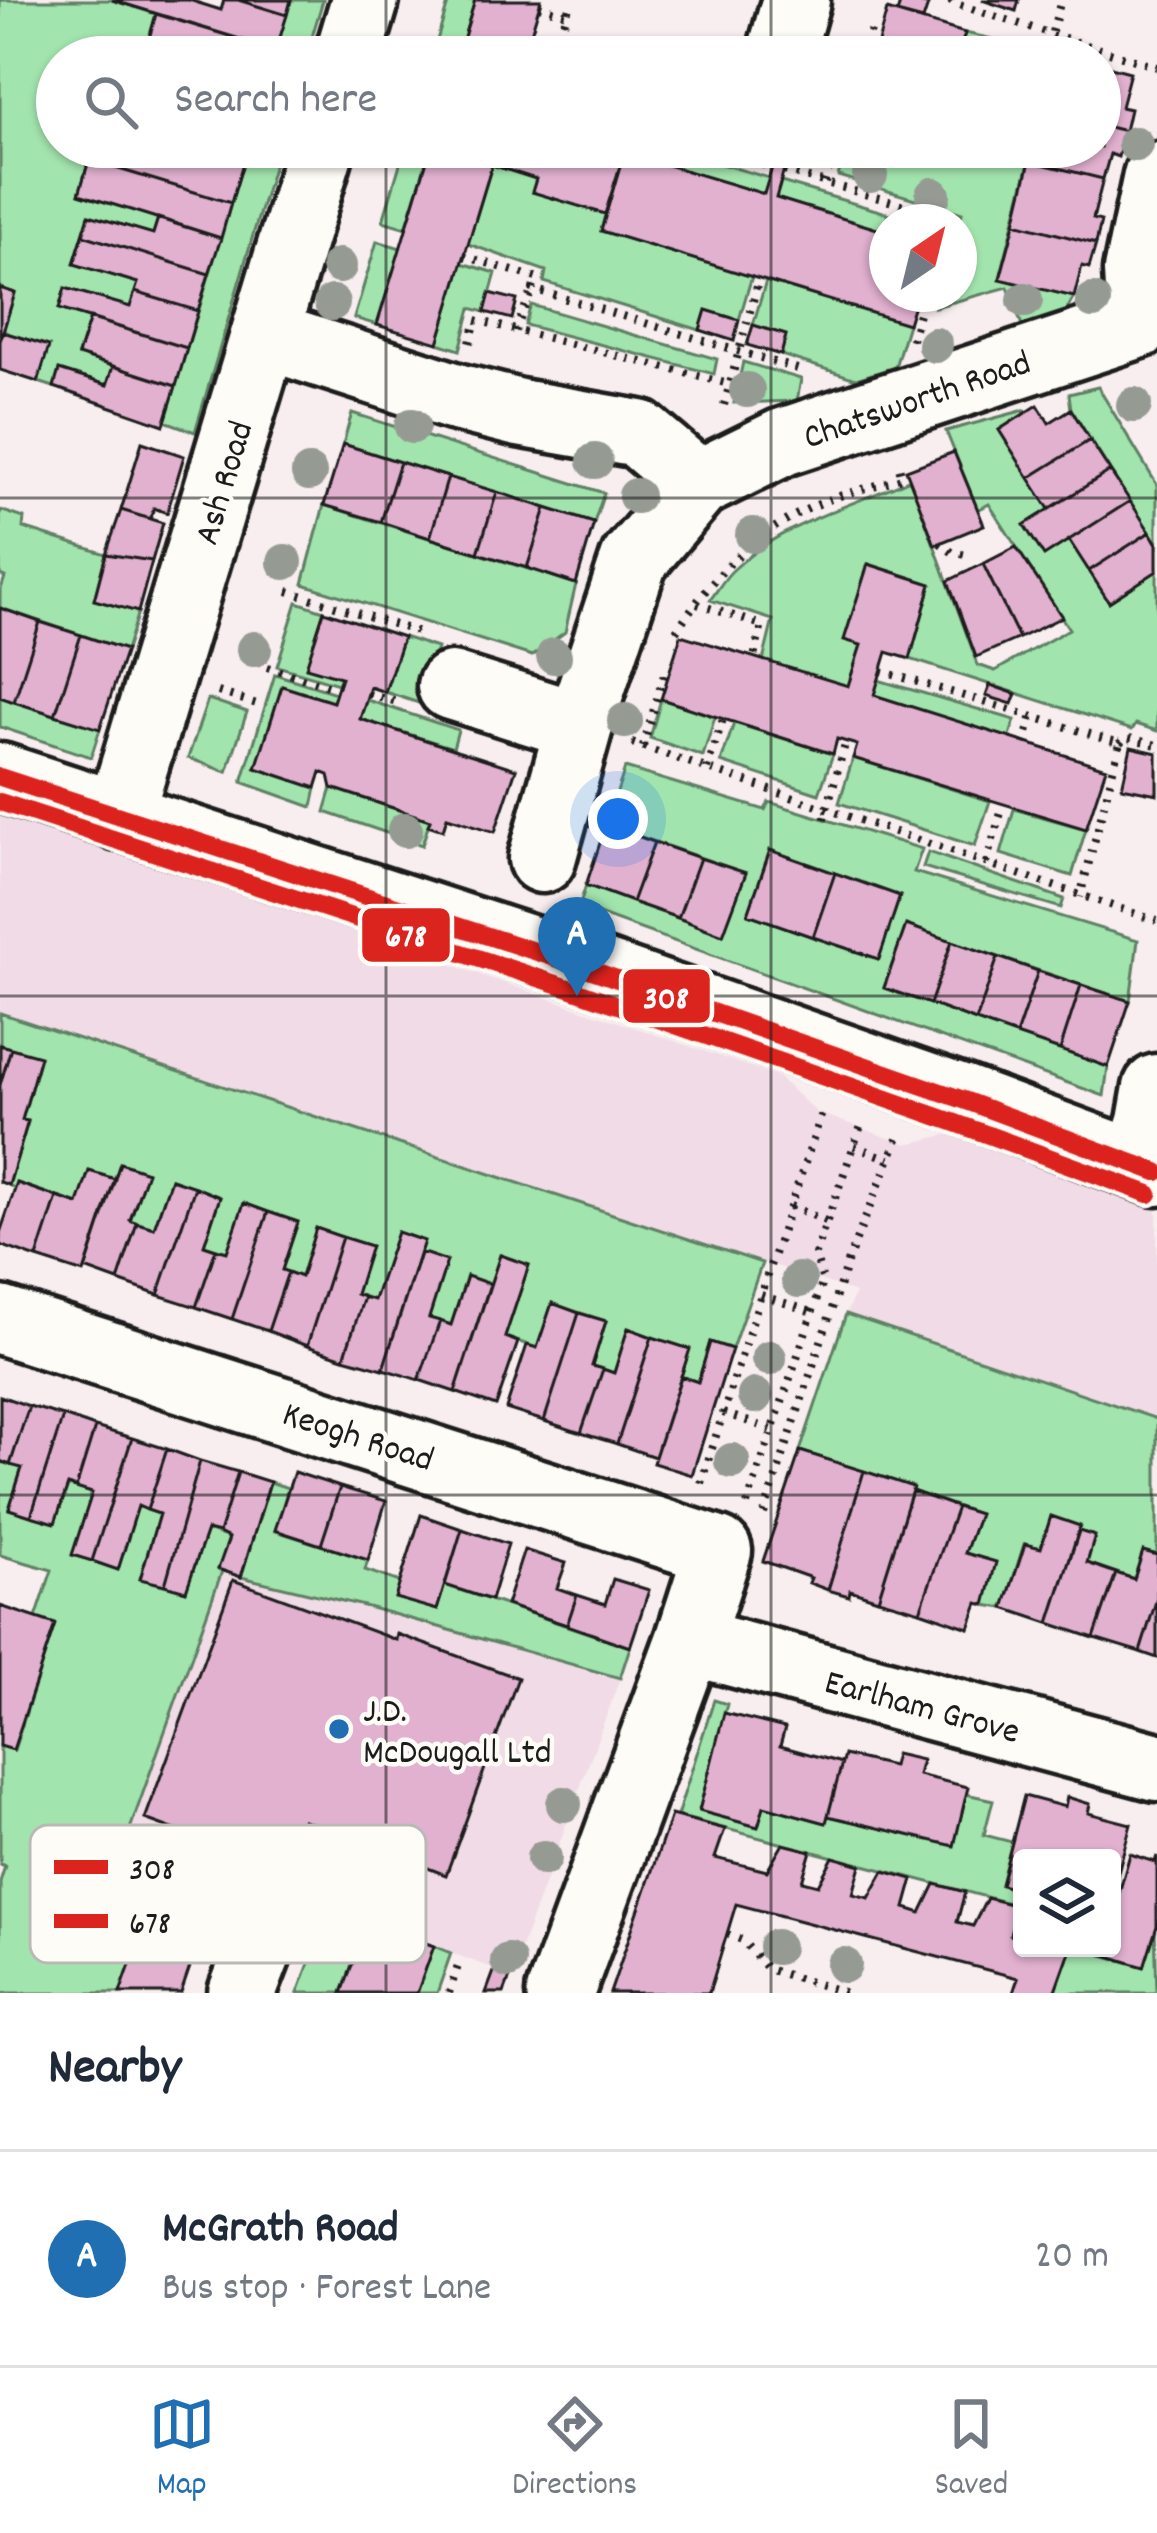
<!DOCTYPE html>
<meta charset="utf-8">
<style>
:root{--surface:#fff;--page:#f6f6f7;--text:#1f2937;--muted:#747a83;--line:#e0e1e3;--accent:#1f6fb2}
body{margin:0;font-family:Dekko,sans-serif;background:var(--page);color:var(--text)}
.controls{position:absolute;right:36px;bottom:36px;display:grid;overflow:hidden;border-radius:12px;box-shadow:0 3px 9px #0004}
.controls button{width:108px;height:108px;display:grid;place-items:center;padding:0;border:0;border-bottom:3px solid var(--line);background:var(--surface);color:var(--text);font:60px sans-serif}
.compass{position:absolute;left:869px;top:204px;width:108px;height:108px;border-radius:50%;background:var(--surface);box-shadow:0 3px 9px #0004;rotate:35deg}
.you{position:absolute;left:618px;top:819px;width:42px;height:42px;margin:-30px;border:9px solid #fff;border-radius:50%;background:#1a73e8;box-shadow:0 0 0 18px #1a73e833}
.badge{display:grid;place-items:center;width:78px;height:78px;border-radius:50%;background:var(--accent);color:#fff;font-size:39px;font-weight:700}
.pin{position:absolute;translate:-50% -99px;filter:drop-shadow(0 3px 6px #0008)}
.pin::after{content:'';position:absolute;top:63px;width:42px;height:36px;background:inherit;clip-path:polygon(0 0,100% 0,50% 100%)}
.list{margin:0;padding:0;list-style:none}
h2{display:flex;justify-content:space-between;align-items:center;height:156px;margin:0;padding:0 48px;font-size:51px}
h2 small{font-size:39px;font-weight:400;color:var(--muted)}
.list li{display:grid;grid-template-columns:78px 1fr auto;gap:36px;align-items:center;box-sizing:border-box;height:216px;padding:0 48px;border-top:3px solid var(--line)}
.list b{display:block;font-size:45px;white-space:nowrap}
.list p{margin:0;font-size:39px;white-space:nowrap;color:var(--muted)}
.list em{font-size:39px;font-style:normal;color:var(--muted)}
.icon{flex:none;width:66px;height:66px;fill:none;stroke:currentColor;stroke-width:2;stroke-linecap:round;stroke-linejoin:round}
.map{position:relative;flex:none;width:1157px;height:1993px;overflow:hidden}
.search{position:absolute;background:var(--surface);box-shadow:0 3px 9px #0004;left:36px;right:36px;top:36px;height:132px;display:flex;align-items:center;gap:30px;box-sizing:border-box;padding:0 42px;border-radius:66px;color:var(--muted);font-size:45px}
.sheet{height:372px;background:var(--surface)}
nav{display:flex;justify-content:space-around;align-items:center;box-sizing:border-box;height:168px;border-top:3px solid var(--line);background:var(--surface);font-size:33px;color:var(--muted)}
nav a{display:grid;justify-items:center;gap:6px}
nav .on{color:var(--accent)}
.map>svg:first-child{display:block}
.built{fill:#f1dbe6}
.green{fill:#a2e4ae;stroke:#5f8065;stroke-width:3;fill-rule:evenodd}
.building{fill:#e2b1d0;stroke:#1c1c1c;stroke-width:3}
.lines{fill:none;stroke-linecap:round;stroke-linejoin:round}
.minor-casing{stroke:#1c1c1c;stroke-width:75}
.path{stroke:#1c1c1c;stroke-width:8;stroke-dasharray:3 9;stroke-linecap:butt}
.minor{stroke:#fdfcf7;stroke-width:66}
.bus-1-casing{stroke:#fdfcf7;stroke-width:27}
.bus-2-casing{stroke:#fdfcf7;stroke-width:27}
.bus-1{stroke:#dc241f;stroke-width:18}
.bus-2{stroke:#dc241f;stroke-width:18}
.tree{fill:#959b93}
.grid{fill:none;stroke:#1c1c1c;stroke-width:3;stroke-opacity:0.55}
.poi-dot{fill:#1f6fb2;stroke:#fdfcf7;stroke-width:4.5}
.labels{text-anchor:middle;stroke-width:9;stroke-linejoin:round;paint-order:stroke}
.street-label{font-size:36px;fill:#1c1c1c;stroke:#fdfcf7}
.poi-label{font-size:36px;fill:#1c1c1c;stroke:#fdfcf7;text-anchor:start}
.key{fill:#fdfcf7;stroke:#bab9b5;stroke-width:3}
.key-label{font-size:33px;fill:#1c1c1c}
.line-badge{stroke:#fdfcf7;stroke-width:4.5}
.badge-label{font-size:33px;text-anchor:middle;font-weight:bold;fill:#fff}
</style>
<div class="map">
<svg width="1157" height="1993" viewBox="0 0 1157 1993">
<rect width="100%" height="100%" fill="#f8edef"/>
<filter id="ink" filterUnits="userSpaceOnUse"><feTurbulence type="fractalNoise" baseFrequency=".00833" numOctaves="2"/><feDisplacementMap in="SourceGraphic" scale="24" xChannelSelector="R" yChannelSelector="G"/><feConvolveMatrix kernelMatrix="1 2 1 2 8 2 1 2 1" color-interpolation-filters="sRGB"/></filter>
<g filter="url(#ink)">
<!-- built -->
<path class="built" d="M0 811 777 1076 816 1112 897 1141 908 1144 958 1132 1157 1203V1419L846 1314 855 1293 835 1285 0 1013Z
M222 1571 368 1607 620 1678 511 1975 128 1833Z"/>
<!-- green -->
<path class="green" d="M0 0H112L156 14 149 42 197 57H57V147H93L79 194 158 218 153 234 89 216 74 263 138 283 130 307 65 288 59 309 90 318 78 355 113 366 107 385 59 371 54 387 38 382 48 346 3 332 15 293 0 288Z
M291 0H323L306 57H274Z
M449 0H475L458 57H432Z
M965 33 1057 53 1056 57H958Z
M248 147H279L195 432 165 421Z
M405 147H431L406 228 383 221Z
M626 147H663L769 178 764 194 624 152Z
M847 147H1033L1000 278 1074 297 1064 315 1024 331 1008 287 935 307 939 294H959V223L962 213 838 176Z
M492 165 536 179 533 192 605 214 601 231 752 276 739 320 706 310 700 330 544 282 546 271 468 244Z
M781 182 917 222H887V232L776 198Z
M377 241 401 248 377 325 354 318Z
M462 263 496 273 485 312 471 308 460 350 438 343Z
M766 281 908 324 895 367 856 379 781 355 786 335 753 325Z
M531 305 717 359 714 374 525 325Z
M743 362 801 379 797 401 734 403Z
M1098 387 1157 485V544L1071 409 1069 394Z
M1025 410 1027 412 999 430 1109 602 1157 571V731L1136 724 1132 730 910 659 931 584 869 564 845 639 861 645 848 686 763 661 773 620 710 600C718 590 724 578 733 570 782 523 850 507 910 479L978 665 995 671 1069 629 989 504 978 510 946 431Z
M352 413 604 493 594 523 343 444Z
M324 505 576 584 565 632 532 656 303 584Z
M0 510 24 518 23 528 106 554 94 600 138 612 126 650 0 608V592L5 577 0 575Z
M297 602 324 611 307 666 341 677 338 684 277 666Z
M403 637 437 648 419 703 385 692Z
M275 674 336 693 333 702 256 768 316 788 312 807 242 782Z
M878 680 1015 720 1009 739 874 695Z
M0 697 100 729 91 757 0 727Z
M208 699 247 712 227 772 188 758Z
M661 699 715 717 703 756 650 738Z
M367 700 458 730 453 748 360 719Z
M734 723 833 754 819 794 721 762Z
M853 758 990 801 975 846 839 803Z
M625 768 765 810 769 802 922 849 914 872 1138 940 1130 1001 906 926 884 987 1108 1067 1104 1096 579 907 586 885 723 934 745 873 606 825ZM770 851 900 897 878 959 748 914Z
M332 788 430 820 422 845 325 812Z
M1014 809 1086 829 1072 876 1001 854Z
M928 852 1064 899 1061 908 923 867Z
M0 1013 762 1263 732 1349 710 1342 698 1382 681 1376 689 1349 628 1329 614 1373 592 1366 606 1321 553 1304 537 1348 505 1337 529 1265 501 1255 490 1284 467 1277 451 1325 429 1318 420 1252 423 1241 398 1232 374 1300 356 1294 370 1246 317 1229 301 1277 282 1270 298 1222 245 1204 227 1252 204 1245 220 1197 171 1179 154 1228 130 1220 146 1172 115 1179 89 1171 78 1204 18 1183 15 1189 9 1185 28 1122 22 1120 40 1057 0 1045Z
M846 1314 1157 1419V1555L1143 1551 1134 1579 1087 1563 1094 1536 1079 1531V1526L1051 1517 1041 1548 1024 1544 1004 1608 985 1605 995 1562 965 1553 978 1514 912 1491V1487L800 1451Z
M0 1461 22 1468 9 1509 55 1523 68 1485 92 1493 73 1555 118 1569 138 1506 159 1514 141 1579 186 1591 207 1530 229 1538 219 1569 222 1571 129 1832 172 1848 120 1993H0V1882L5 1866 0 1864V1746L14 1750 55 1624 36 1618 52 1570 0 1555Z
M270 1482 288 1488 276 1531 368 1560 365 1570 400 1582 396 1598 437 1610 445 1585 630 1647 620 1678 368 1607 241 1577Z
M714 1700 727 1704 699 1811 757 1827 764 1806 825 1823 828 1816 954 1845 966 1794 993 1800 984 1835 1012 1842 1001 1884 1022 1891V1939L1010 1935 1017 1905 677 1816Z
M330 1907 368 1922 342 1993H298Z
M1155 1926 1157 1993H1055L1069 1951 1057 1948H1104L1102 1955 1144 1967Z
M434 1946 451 1953 437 1993H417Z"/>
<!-- building -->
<path class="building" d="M112 0H189L221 10 224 0H238L287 15 276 50Z
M238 0H291L287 15Z
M475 0H541L524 57H458Z
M901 0 928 5 923 20 897 13Z
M982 0H1019L1016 11Z
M887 10 965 33 958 57H874Z
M156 14 276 50 274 57H197L148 42Z
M1100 64 1130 72 1121 107 1130 109 1125 131 1100 125Z
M1100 125 1125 131 1118 157 1110 154 1103 179 1030 161 1033 147H1100Z
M93 147H141L176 158 179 147H192L243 163 231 203 89 160Z
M192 147H248L243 163Z
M431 147H516L536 153 538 147H626L605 214 532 192 536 179 492 165 438 343 377 325Z
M772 147 796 149 795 160 785 166 776 198 887 232V294H917L908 324 601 231 624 152 764 194 774 161 771 156Z
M89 160 231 203 221 238 79 194Z
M1030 161 1103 179 1093 219 1101 221 1096 244 1015 223Z
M89 215 153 234 158 218 221 238 209 274 83 235Z
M1015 223 1096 244 1089 268 1082 266 1074 297 1000 279Z
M83 235 209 274 198 311 135 292 138 283 74 264Z
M0 288 15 293 0 341Z
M65 288 130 307 135 292 198 311 187 348 59 309Z
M490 293 517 300 512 319 485 312Z
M706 310 739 320 734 341 700 330Z
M90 318 187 348 176 386 78 355Z
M753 325 786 335 781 355 747 345Z
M3 332 49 346 38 382 0 370V341Z
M113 366 176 386 164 425 54 387 59 370 107 385Z
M1038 405 1049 423 1071 409 1090 440 1029 478 999 430Z
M1090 440 1110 471 1049 509 1029 478Z
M142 442 184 456 167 513 154 508 150 519 121 510Z
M343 444 400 462 381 522 324 505Z
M954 452 984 525 935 545 906 470Z
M400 462 448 477 430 538 381 522Z
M1110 471 1130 501 1044 556 1024 525Z
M448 477 497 492 478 553 430 538Z
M497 492 546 508 527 568 478 553Z
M1130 501 1150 532 1089 571 1069 540Z
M546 508 594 523 576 584 527 568Z
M121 510 163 523 152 561 106 554Z
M1150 532 1157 544V571L1109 602 1089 571Z
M1016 547 1062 617 1019 638 983 564Z
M106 554 152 561 138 612 94 600Z
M868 564 931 584 910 659 887 652 874 695 1106 768 1086 829 853 758 857 745 837 739 833 754 661 699 681 635 848 686 861 645 844 640Z
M983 564 1019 638 976 657 948 581Z
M0 608 40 622 14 702 0 697Z
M324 611 403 637 385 692 370 687 360 719 516 769 495 832 447 817 443 830 428 825 430 820 332 788 329 775 321 772 316 788 256 768 282 686 333 702 341 677 306 667Z
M40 622 81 635 55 715 14 702Z
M81 635 126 650 100 729 55 715Z
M990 685 1016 694 1012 704 986 696Z
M1131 747 1157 753V794L1122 787Z
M606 825 654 842 632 902 586 885Z
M654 842 700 858 678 918 632 902Z
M770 850 835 873 813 937 748 914Z
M700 858 746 873 723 935 678 918Z
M835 873 900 896 879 959 813 937Z
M906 925 952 941 930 1004 884 988Z
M952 941 998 957 976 1021 930 1004Z
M998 957 1038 971 1016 1035 976 1021Z
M1038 971 1081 985 1060 1050 1016 1035Z
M1081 985 1130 1001 1108 1067 1060 1050Z
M0 1045 11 1048 0 1085Z
M11 1048 40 1056 22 1120 28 1121 9 1185 0 1182V1085Z
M120 1163 147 1172 130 1220 137 1223 118 1281 85 1269Z
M89 1171 115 1179 84 1273 37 1258 57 1197 78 1204Z
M171 1179 195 1187 158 1295 118 1281 137 1223 154 1228Z
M17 1183 57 1197 37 1258 0 1245V1233Z
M195 1187 220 1197 204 1245 216 1249 196 1307 158 1295Z
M244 1203 268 1212 232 1319 196 1307 216 1249 227 1252Z
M268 1212 298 1222 282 1270 288 1272 268 1331 232 1319Z
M316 1228 342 1237 307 1346 268 1331 288 1272 301 1277Z
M397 1232 424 1241 383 1369 344 1358 364 1297 374 1300Z
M342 1237 371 1246 356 1294 364 1297 344 1358 307 1346Z
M420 1252 447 1261 429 1318 440 1321 419 1380 383 1369Z
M500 1255 529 1265 505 1337 518 1342 496 1406 455 1392Z
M467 1276 490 1284 455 1392 419 1380 440 1321 451 1325Z
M552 1303 579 1313 544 1421 506 1409 527 1345 537 1348Z
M579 1313 606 1321 592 1366 603 1369 581 1433 544 1421Z
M628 1328 652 1337 617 1444 581 1433 603 1369 614 1373Z
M652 1337 690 1349 655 1457 617 1444Z
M710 1342 732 1349 692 1475 653 1463 681 1376 698 1382Z
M0 1396 29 1406 10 1465 0 1461Z
M29 1406 63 1416 31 1516 9 1509 22 1468 10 1465Z
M63 1416 95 1427 76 1488 68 1485 55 1523 31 1516Z
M95 1427 132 1438 92 1561 72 1555 92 1493 76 1488Z
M132 1438 167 1449 147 1510 138 1506 118 1570 92 1561Z
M167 1449 200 1461 165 1585 140 1579 159 1514 147 1510Z
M800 1451 864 1471 828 1590 809 1583 811 1578 763 1561Z
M200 1461 238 1472 219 1533 207 1530 186 1591 165 1585Z
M864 1471 913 1487 878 1599 850 1590 849 1596 828 1590Z
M238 1472 270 1482 241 1577 218 1569 229 1538 219 1533Z
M294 1472 340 1487 321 1545 275 1530Z
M340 1487 386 1501 368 1560 321 1545Z
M912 1491 957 1507 920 1611 878 1599Z
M957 1507 979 1514 965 1553 996 1562 985 1605 978 1603 969 1628 920 1611Z
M421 1515 462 1529 437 1610 395 1598Z
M1051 1516 1080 1526 1049 1623 1004 1608 1025 1544 1041 1548Z
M462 1529 508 1544 491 1600 445 1585Z
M1079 1531 1095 1536 1087 1563 1116 1573 1094 1638 1049 1623Z
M524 1550 566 1563 557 1588 577 1595 567 1625 506 1605Z
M1143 1551 1157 1555V1598L1140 1652 1094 1638 1116 1573 1134 1579Z
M613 1579 649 1590 630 1647 567 1625 577 1595 605 1604Z
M233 1580 396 1640 397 1634 518 1678 446 1875 303 1820 285 1870 145 1819Z
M1157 1598V1658L1140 1652Z
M0 1606 55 1624 13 1750 0 1746Z
M724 1713 785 1728 780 1746 842 1763 826 1823 764 1806 758 1827 699 1811Z
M895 1754 922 1760 918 1775 968 1787 954 1846 828 1816 844 1755 892 1766Z
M1024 1796 1065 1807 1067 1797 1090 1804 1088 1813 1131 1824 1112 1894V1858H1022V1891L1001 1885Z
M671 1815 725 1829 715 1858 767 1871 783 1844 811 1851 802 1881 818 1885 833 1857 861 1865 853 1894 869 1898 884 1871 913 1879 905 1908 912 1910 921 1913 935 1884 965 1892 957 1922 973 1926 987 1898 1018 1906 1010 1935 1022 1939V1948H1057L1070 1951 1055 1993H1013L1018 1978 736 1904 709 1993H610Z
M1130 1854 1155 1862 1157 1856V1926L1144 1967 1102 1954 1104 1948H1112V1918Z
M368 1922 434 1946 417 1993H342Z
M137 1945 191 1964 181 1993H120Z
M495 1969 511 1975 504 1993H486Z"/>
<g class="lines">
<!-- minor casing -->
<g class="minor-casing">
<path id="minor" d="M348 57 365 0
M780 57 796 0
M265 335 456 397 519 413 639 434 698 484
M451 686 579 726
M0 777 580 966 961 1099 1157 1172
M119 817 321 147
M542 859 579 726 634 560 698 484 783 442 1140 324 1137 271 1157 176
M1138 1165 1151 1122 1157 1088
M0 1320 718 1551 689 1641 560 1993
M689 1641 1157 1767
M242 1993 264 1936"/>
</g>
<!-- path -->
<path class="path" d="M950 0 953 3 1157 67
M539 6 567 14
M1052 32 1061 0
M554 57 571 0
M863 57 873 24
M701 147 753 161
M756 147 753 161 772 168
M526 149V147
M784 171 945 217 944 222
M825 183 836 147
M464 256 536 278 533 289 804 371
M515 331 533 289
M912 340 924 294
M470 343 476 320 729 384
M724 405 759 279
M940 543 952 552 971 556
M288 591 424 634
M697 604 762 625 754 657
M676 631C715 573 756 530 821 503 847 492 875 486 902 478L898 463
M267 667 337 689
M881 671 1120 743 1080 897
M218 692 257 704
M368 694 397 702
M632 743 1157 921
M1120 743 1125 737 1157 745
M1024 744 1032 715
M643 747 664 674
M707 769 723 719
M824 819 846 741
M986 863 1003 806
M854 1146 890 1159
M790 1206 826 1221
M761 1295 812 1312
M723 1413 773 1430
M701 1483 771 1263 823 1110
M747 1505 823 1281 815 1254 862 1123
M764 1514 848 1260 898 1139
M727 1934 742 1940 767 1969 847 1993
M449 1993 460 1960"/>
<!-- minor -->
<use href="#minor" class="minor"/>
<!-- bus-1 casing -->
<g class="bus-1-casing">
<path id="bus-1" d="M0 777 580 966 961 1099 1157 1172"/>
</g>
<!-- bus-2 casing -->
<g class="bus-2-casing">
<path id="bus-2" d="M0 802 572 989 953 1122 1149 1194"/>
</g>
<!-- bus-1 -->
<use href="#bus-1" class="bus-1"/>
<!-- bus-2 -->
<use href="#bus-2" class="bus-2"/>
</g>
<!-- trees -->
<g class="tree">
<circle cx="1135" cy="144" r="18"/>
<circle cx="870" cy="175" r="18"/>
<circle cx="933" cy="195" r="18"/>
<circle cx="339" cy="266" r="18"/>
<circle cx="1025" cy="300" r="18"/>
<circle cx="1093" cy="301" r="18"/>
<circle cx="332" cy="303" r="18"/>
<circle cx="935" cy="345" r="18"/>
<circle cx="747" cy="390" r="18"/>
<circle cx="1134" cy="405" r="18"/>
<circle cx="412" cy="426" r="18"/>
<circle cx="595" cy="461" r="18"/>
<circle cx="309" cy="473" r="18"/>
<circle cx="636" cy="496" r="18"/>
<circle cx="753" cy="535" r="18"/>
<circle cx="285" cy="562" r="18"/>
<circle cx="254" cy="649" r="18"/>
<circle cx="554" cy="656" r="18"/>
<circle cx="625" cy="721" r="18"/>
<circle cx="405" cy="830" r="18"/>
<circle cx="799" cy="1280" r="18"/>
<circle cx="769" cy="1358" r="18"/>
<circle cx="755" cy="1396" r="18"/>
<circle cx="732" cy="1461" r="18"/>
<circle cx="564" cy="1804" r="18"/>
<circle cx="544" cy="1858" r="18"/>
<circle cx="776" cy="1947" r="18"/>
<circle cx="508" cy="1961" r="18"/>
<circle cx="844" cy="1965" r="18"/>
</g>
</g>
<!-- grid -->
<path class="grid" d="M386 0V57M771 0V57M386 147V1993M771 147V1993M0 498H1157M0 996H1157M0 1495H1157"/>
<!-- markers -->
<circle class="poi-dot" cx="339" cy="1729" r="12"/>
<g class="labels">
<!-- street labels -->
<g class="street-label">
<text transform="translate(916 397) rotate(-19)" y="13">Chatsworth Road</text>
<text transform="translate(221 482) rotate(-73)" y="13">Ash Road</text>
<text transform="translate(359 1434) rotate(18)" y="13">Keogh Road</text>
<text transform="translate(923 1704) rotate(15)" y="13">Earlham Grove</text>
</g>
<!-- poi labels -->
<g class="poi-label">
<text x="363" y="1721">J.D.<tspan x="363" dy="41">McDougall Ltd</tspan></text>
</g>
</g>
<!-- legend -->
<rect x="30" y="1825" width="396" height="138" rx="18" class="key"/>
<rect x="54" y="1860" width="54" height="14" fill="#dc241f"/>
<rect x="54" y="1914" width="54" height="14" fill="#dc241f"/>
<g class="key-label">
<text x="129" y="1879">308</text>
<text x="129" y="1933">678</text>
</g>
<g class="line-badge">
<rect x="360" y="906" width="92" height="58" rx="12" fill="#dc241f"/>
<rect x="621" y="967" width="91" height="58" rx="12" fill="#dc241f"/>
</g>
<g class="badge-label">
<text x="406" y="946">678</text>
<text x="666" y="1008">308</text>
</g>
</svg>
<div class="controls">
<button><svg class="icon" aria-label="layers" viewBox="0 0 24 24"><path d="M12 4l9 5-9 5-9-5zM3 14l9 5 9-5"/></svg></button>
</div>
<svg class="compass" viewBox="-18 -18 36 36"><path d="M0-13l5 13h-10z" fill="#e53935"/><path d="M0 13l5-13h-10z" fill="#747a83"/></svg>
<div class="you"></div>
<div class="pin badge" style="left:577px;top:996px">A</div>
<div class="search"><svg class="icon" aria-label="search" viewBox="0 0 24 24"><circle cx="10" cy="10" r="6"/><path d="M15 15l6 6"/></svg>Search here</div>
</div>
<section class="sheet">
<h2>Nearby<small></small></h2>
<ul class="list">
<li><span class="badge">A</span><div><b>McGrath Road</b><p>Bus stop · Forest Lane</p></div><em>20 m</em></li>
</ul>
</section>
<nav>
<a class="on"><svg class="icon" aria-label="map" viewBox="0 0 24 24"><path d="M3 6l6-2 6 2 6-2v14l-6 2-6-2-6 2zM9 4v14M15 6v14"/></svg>Map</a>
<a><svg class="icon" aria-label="directions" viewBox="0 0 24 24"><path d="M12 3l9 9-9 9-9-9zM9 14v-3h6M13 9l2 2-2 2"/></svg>Directions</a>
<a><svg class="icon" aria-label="saved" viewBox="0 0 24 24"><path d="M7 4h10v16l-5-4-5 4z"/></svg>Saved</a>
</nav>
